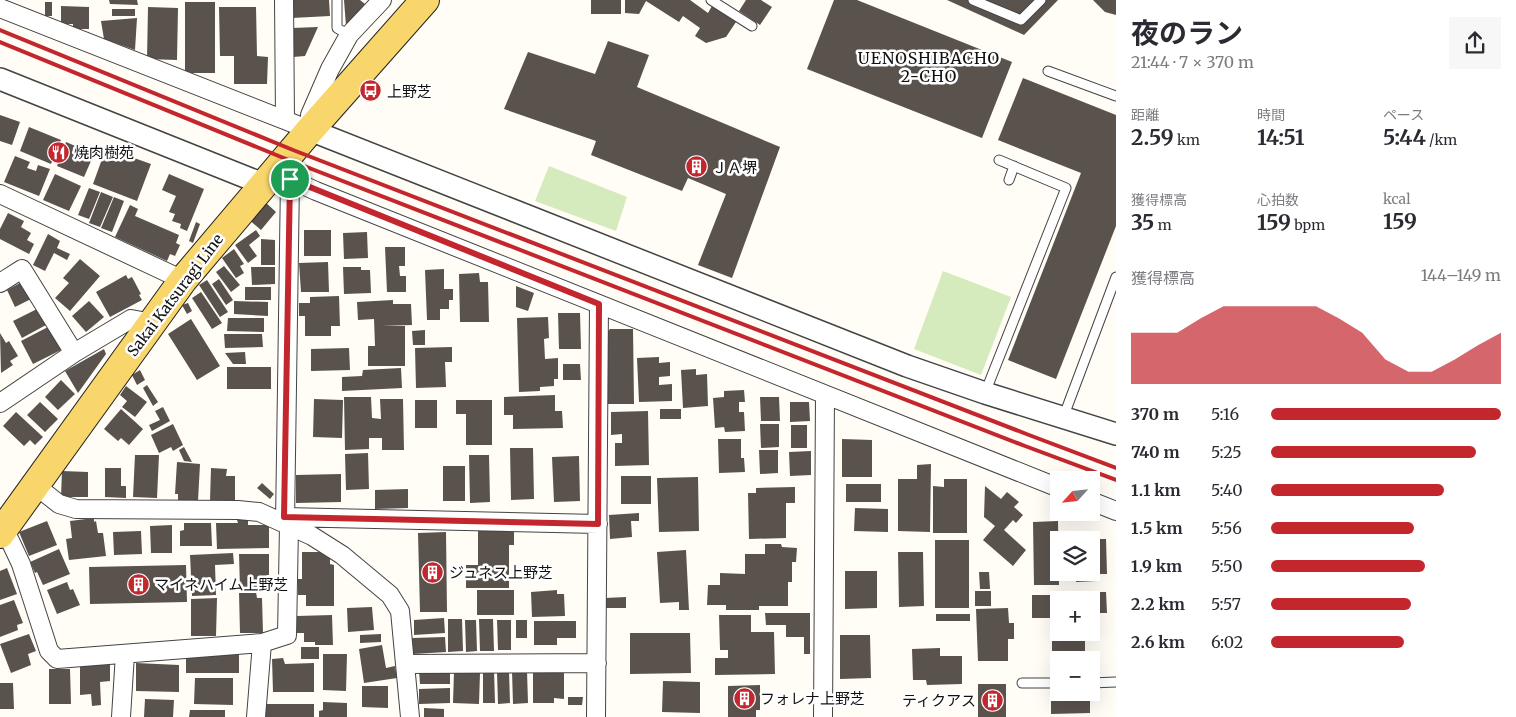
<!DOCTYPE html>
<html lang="ja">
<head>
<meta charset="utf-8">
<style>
  body { margin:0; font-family:Merriweather,"Noto Sans JP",serif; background:#f7f7f7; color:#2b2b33; height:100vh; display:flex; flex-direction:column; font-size:19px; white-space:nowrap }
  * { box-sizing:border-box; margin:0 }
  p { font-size:16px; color:#7c7c81 }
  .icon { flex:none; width:28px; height:28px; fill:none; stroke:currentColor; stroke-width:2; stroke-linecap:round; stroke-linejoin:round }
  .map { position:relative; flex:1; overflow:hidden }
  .details { display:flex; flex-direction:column; background:#fff; width:400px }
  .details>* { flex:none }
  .needle { width:32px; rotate:243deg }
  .buttons { position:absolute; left:1050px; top:471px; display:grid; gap:10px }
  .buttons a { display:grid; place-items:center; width:50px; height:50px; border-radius:0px; background:#fff; box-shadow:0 5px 20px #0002; font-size:25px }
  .pin { position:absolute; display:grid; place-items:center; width:42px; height:42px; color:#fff; margin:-21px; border:2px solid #fff; border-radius:50%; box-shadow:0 1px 5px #0007 }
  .round { display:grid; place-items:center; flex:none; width:52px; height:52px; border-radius:0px; background:#f7f7f7 }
  .headline { display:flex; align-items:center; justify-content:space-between; height:85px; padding:0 15px }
  h1 { font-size:28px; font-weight:700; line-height:38px }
  .metrics { display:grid; grid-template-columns:repeat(3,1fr); gap:8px; height:85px; padding:5px 15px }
  .metrics div { display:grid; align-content:center }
  .metrics b { font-size:21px; font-weight:700 }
  .metrics small { font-size:14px; font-weight:400 }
  .metrics p { font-size:14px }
  .chart { height:140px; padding:10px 15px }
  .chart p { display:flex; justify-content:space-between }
  .chart svg { width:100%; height:90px; margin-top:5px; fill:#c4262e; opacity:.7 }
  ul { padding:0 15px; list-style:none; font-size:16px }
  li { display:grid; grid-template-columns:80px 60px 1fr; align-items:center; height:38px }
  li i { height:12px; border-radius:6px; background:#c4262e }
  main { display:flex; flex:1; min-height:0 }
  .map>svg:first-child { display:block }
</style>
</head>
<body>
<main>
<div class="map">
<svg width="1116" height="717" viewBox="0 0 1116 717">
  <rect width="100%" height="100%" fill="#fffdf5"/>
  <path fill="#d5ebbd" d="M549,166L627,197L616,231L535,201Z
    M943,271L1011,297L981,375L914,349Z"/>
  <path fill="#5a524d" d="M109,0H137L138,5L110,4Z
    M291,0H329L330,16L292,18Z
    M344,0H360L365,4L346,26Z
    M591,0H621V14H591Z
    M625,0H690L708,13L712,6L736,22L726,37L706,43L695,36L700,28L683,16L679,22L646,1L639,14L625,13Z
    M746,0H761L772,7L760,25L739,11Z
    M834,0H857L1012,62L982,138L807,69Z
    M947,0H1058L1024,35Z
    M1093,0H1116V15L1105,12Z
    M45,2H52V16H45Z
    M185,2H215V73H185Z
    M61,6L89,7V29H73V24H61Z
    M148,7L178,8L177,60L147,59Z
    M219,7H256L257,56L268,57L267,84H234V56H220Z
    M112,9H135V16H112Z
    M137,18L135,50L104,39L101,21Z
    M318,27L305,56L293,57L292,28Z
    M608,41L649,55L637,87L780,147L732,278L698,265L726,194L688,178L682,191L591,155L596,141L504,109L528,52L595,74Z
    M1023,78L1116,115V226L1056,379L1008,360L1081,173L998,140Z
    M0,115L20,122L12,145L0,141Z
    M29,127L61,140L51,164L20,151Z
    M66,142L94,154L84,177L57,166Z
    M106,148L151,164L137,201L93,184Z
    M15,156L30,162L27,168L36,171L38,165L50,169L39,196L4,182Z
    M55,174L81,186L69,211L43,200Z
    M169,174L204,189L187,231L180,228L181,224L172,221L175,214L169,212L176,196L162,190Z
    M89,188L100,192L89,219L78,215Z
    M101,192L113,197L100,227L89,223Z
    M114,197L124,201L112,232L101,228Z
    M264,201L276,212L261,230L248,219Z
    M130,205L138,209L135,216L179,235L176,243L180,245L175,256L170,254L167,261L115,237Z
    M8,213L24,221L21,227L31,233L27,240L34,244L29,254L0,239V229Z
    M196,222L200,224L193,243L189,241Z
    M256,230L260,236L249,245L257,256L248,263L235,245Z
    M304,230H331V256H304Z
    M367,232L368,258L344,259L343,233Z
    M48,234L60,241L57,248L70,254L67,260L54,253L45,271L33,265Z
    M261,239L275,240V265H261Z
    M385,247H405V266H399L400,276H406V292H387Z
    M234,249L244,264L240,266L244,273L236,278L222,258Z
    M80,259L100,276L70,311L55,298L69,283L63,278Z
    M328,262L329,292H301L299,263Z
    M224,266L240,285L231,292L216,272Z
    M251,267H275V284L252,285Z
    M343,267H361V270H370L371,293L344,294Z
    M444,269V289H453V300H449V309H440V320H427L425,270Z
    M479,273L480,282H488L489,322H460L459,274Z
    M126,275L128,279L132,277L141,294L139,295L142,300L110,317L96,292Z
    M219,279L233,300L226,305L212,284Z
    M207,280L228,312L220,317L199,285Z
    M22,282L31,299L15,307L7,290Z
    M516,286L534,293L528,311L516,307Z
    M245,287H271V300H245Z
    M201,292L222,323L212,329L192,298Z
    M339,296L340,326H331V336H305V316H299V303H310V297Z
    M393,300V304H411L412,325L382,326H405V366H368V346H375L374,319L358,320L357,302Z
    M89,301L104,317L86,332L72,316Z
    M234,301L268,302V316L234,314Z
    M188,303L192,311L187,314L182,305Z
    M37,309L46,325L22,338L13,321Z
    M558,313H580L581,349H559Z
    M548,317L549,338L544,339L545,359L558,358V379H554V386L540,387V391L519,392L517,318Z
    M228,318H264V332L227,331Z
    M191,319L220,366L197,380L168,334Z
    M48,327L61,350L33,364L21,341Z
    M610,329H633L634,404H605L604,336Z
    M425,330V345H413L412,331Z
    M0,333L6,343L9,341L18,356L10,361L13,365L1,373Z
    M224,334H262L263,347L225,348Z
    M452,347V362H445L446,387L416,388L415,348Z
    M349,348L350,370L311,371V349Z
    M104,349L106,354L78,393L65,371Z
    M245,352L246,364H233L225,353Z
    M659,357V363L670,362V376L659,377V385L672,384V401L639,402L637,358Z
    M563,364H580L581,380H563Z
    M227,367H271V389H227Z
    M401,368L402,388L342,391V377L362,376L363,370Z
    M696,369V375L707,374L708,406L683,408L681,370Z
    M140,370L145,380L137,385L132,375Z
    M61,380L75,394L58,410L45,397Z
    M147,385L158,402L153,406L143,388Z
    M126,386L147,402L135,417L122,407L127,401L120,395Z
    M744,390L745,402H739V412H744L745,431L725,432L724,427L715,428L713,398L724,397V391Z
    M555,395V411H562L563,428L513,429V415H504V397Z
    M344,397H371L372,418L381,419L380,399H403L404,450H382V438H369V449L345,450Z
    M760,397H779L780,421H761Z
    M314,399L343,400L342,438L313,437Z
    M415,400H437V428H415Z
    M456,400H492V445H466V414H456Z
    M40,402L58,419L45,432L27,415Z
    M790,402H809L810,421L790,422Z
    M163,407L170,421L152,431L149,425L160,420L155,411Z
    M121,409L143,429L129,445L121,438L118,441L104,429Z
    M660,409H681V419H660Z
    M648,411L649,465L615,466V443H622V434L611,435V412Z
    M16,412L43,437L35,445L30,440L24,446L3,426Z
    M173,424L183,445L173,451L171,447L159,453L151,435Z
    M760,424H779V447L761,448Z
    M791,425H807V448H791Z
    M718,439H741V458H744L745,472L719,473Z
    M842,439L872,440V477H842Z
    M184,447L192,462L184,461L179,450Z
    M510,448H533L534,499L511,500Z
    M759,450H778V473L760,474Z
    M811,451V475L790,476L789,452Z
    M368,453L369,489L346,490L345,454Z
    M135,455H159L157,498L133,497Z
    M469,455H489L490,502L470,503Z
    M579,456L580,501L554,502L552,457Z
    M177,462L200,464L198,501L178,500V494H175Z
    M931,464L930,532L898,531V479H917V465Z
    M443,466H465V501H443Z
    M105,468H121V486H126V498L105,497Z
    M211,468L227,469L226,476H235V501H210Z
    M62,471L88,472V497H61Z
    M341,474V502L296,503V475Z
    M621,476H651V504H621Z
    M698,477L699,531L659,532L657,478Z
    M944,479H967V533H933V486L944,487Z
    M262,483L274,494L270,499L257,488Z
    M846,484H881V502H846Z
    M985,486L1001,499L1007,492L1019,502L1014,507L1023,515L1016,523L1013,520L1004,530L1026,550L1013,566L983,540L995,526L984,517Z
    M795,487V503H786V538L749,539L748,493H756V488Z
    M408,489V508L375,509V490Z
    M855,508L888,509V532L854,531Z
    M639,513V521H631L632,537L610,539L609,515Z
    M94,518V522L96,521L98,533H103L106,556L69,560L66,539L72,538L70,521Z
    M237,520H248V525H269V548L217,549L216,523H238Z
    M47,521L57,545L29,556L19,532Z
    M1058,521L1059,585H1034L1033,522Z
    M184,523H211L212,546H180V531L184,530Z
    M172,525V553H151L150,526Z
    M141,531L142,554L114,555L113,532Z
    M478,531H514V545H509V588H466V565H478Z
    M446,532L447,612H420L418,533Z
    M1093,533L1094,539H1106L1107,574H1097V581L1076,582V572H1091V540H1075L1074,534Z
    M935,540H969V608H935Z
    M765,544H781L782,547L797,548L796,562H792V582H788V606H759V610H726V605H707L708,585H720V573L745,574V554H765Z
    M59,549L70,574L43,585L37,572L35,573L30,562Z
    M686,550L689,610H679V602L660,603L657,552Z
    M302,552H330V564L334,565V606H306V595H298V579H302Z
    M898,552H923L924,606L899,607Z
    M233,553L234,564L215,565L216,595L192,596L190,555Z
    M239,554H269V575H267V588H240Z
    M186,565L187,602L90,604L89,567Z
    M7,568L17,594L0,600V571Z
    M845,571H877V608L845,609Z
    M979,572H989L990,589H980Z
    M67,582L70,590L73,589L80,605L57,614L47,590Z
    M477,590H514V615H477Z
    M557,590V594H564L565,616L532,617L531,592Z
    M975,591H991V606H975Z
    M256,592L257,598H262L263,633H240L239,593Z
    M1095,592H1106L1107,613H1096Z
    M1032,595H1056V618H1032Z
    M1063,596H1090V600H1063Z
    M626,597V608H605V598Z
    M217,598L216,636H191V599Z
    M14,600L23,623L17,625L18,630L0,637V605Z
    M372,607L374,630L348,632L347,608Z
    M1008,608L1009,623H1014V639H1008V661H978L976,609Z
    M765,613H810V654H804V637H786V625H766Z
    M936,614H970V621H936Z
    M332,615L333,645H315V642H304V633H297V616Z
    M719,615H751V632H774L775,674L715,675V658H728V650H720Z
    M444,618L445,633L414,635V620Z
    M448,619H462L463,651L448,652Z
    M479,619H493L494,651H480Z
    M465,620H476L477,651L466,652Z
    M497,620H511V650H498Z
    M516,620H527V638H516Z
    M534,621H576V638H557V645H534Z
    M1052,625H1059V632H1085V660L1052,659Z
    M630,633H690L691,673L630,674Z
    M29,634L36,651L28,654L31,665L11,673L0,644Z
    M381,634V642L360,643V635Z
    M840,635H870L871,678L840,679Z
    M445,637L446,652L413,654L412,638Z
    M382,645L386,668L395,666L397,678L364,683L359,649Z
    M301,647H319V659H301Z
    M940,648V656H962V684L927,685L926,680H913L912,649Z
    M239,654V673H186V655Z
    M323,654H347L346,691L323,690Z
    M283,658L285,664L314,663V692H273L272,659Z
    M110,663V681L100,682L101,705L92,706L91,694L80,695V664Z
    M136,663L179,665V692L136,691Z
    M49,669H70L71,704H49Z
    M419,670L450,671V684H420Z
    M494,670L495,703H483V671Z
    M509,671L510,703L498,704L497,672Z
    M512,671H527L528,703L513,704Z
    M454,672L480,673L479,704L453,703Z
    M533,672L564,673V699L554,698V703H533Z
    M195,678H233V705L194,704Z
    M663,681L700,682V713L662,712Z
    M0,683H13L14,709H0Z
    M978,684H1006V717H978Z
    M760,685V710H756V717H728V686Z
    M362,686H388V708L362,707Z
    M450,688V703L419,704V689Z
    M1051,693H1090V713L1051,714Z
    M568,697H583L582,705H568Z
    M145,699L174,700L173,717H144Z
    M323,702L347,703V717H319V711L323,710Z
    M265,704H314V717H265Z
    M424,708L444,709V717H424Z
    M190,710H225V717H189Z"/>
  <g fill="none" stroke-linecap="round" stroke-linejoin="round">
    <defs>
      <path id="service" d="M337,0V28L349,35
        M711,0L752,26
        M973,0L1021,20L1041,0
        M1048,71L1116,96
        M1009,180L1014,166
        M985,393L1066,188L999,160
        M1063,418L1116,277
        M1022,683H1059
        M1091,683L1116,682"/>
      <path id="minor" d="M284,0L285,120
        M0,8L310,130V115L330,69L349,35L382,0
        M274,172L316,191L1059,488
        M0,194L183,280
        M0,283L22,269L74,353
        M0,403L74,353L131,319L153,323
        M35,485L59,504L76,509L238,510L259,512L312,536L342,555L390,595L400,611L410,717
        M1091,501L1116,511
        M284,517L598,524
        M285,524L290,179
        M4,528L21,564L49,651L57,659L262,643
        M405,664L597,663
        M121,717L125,654
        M256,717L262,643L287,635L289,526
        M596,717L599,304
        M823,717L825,395"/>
      <path id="tertiary" d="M0,79L263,184
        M310,130L907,366L985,393L1116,434"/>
      <path id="primary" d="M0,534L183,280L310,130L425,0"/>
    </defs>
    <use href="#service" stroke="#444" stroke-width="11"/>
    <use href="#minor" stroke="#444" stroke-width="20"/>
    <use href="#tertiary" stroke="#444" stroke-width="24"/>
    <use href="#primary" stroke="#222" stroke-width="30"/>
    <use href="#service" stroke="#fff" stroke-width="9"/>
    <use href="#minor" stroke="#fff" stroke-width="18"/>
    <use href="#tertiary" stroke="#fff" stroke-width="21"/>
    <use href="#primary" stroke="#f9d66b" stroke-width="28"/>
    <path stroke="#c4262e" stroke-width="4" d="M0,30L293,150L1029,435L1116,468
      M0,42L286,159L1025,446L1116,480"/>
  </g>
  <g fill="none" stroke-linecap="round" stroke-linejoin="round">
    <defs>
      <path id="route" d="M290,179L599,304L598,524L284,517Z"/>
    </defs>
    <use href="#route" stroke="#fff" stroke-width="10"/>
    <use href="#route" stroke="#c4262e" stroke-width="6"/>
  </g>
  <defs>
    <symbol id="bus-disc" viewBox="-11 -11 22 22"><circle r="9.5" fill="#c4262e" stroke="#fff"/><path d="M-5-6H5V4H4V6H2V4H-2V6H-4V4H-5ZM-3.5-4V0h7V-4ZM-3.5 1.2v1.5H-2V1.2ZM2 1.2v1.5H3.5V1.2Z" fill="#fff"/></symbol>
    <symbol id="restaurant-disc" viewBox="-11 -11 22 22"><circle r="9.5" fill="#c4262e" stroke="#fff"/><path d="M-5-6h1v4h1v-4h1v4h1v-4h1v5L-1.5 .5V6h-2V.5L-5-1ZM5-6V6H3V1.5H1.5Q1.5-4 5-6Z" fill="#fff"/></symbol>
    <symbol id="building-disc" viewBox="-11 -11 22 22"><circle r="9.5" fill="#c4262e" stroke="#fff"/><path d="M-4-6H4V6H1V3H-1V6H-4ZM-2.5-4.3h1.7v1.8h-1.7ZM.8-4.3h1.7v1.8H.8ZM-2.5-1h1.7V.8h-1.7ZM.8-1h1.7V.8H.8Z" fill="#fff"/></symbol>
  </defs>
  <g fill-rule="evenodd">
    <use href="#bus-disc" x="358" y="78" width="25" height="25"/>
    <use href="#restaurant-disc" x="46" y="140" width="25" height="25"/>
    <use href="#building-disc" x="684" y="154" width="25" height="25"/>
    <use href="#building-disc" x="420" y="560" width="25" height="25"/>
    <use href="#building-disc" x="126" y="572" width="25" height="25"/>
    <use href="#building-disc" x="732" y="686" width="25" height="25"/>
    <use href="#building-disc" x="980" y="688" width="25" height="25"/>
  </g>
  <g text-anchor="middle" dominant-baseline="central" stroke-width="5" stroke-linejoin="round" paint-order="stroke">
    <g font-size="15" fill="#111" stroke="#fff" text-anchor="start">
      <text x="387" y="91">上野芝</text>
      <text x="74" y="152">焼肉樹苑</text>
      <text x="712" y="167">ＪＡ堺</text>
      <text x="449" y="572">ジュネス上野芝</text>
      <text x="154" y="584">マイネハイム上野芝</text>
      <text x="760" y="698">フォレナ上野芝</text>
      <text x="976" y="700" text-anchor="end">ティクアス</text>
    </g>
    <g font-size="15" fill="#111" stroke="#fff">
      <text transform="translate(175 295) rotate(-53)">Sakai Katsuragi Line</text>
    </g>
    <g font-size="16" letter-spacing="1" fill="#111" stroke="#fff">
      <text x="929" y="58">UENOSHIBACHO<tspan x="929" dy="18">2-CHO</tspan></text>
    </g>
  </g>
</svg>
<div class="buttons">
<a><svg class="needle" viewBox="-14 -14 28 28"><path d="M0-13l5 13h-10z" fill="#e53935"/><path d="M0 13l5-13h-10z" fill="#7c7c81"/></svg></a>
<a><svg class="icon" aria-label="layers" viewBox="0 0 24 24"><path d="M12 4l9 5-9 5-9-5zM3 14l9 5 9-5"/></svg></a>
<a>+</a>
<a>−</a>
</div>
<div class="pin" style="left:290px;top:179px;background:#1e9e55"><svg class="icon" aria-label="arrive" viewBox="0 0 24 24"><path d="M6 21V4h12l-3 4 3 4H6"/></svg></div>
</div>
<section class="details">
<div class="headline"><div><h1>夜のラン</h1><p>21:44 · 7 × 370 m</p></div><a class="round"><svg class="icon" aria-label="share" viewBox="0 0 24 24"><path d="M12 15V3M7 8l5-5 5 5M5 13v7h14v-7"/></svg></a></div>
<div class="metrics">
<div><p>距離</p><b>2.59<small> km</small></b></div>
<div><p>時間</p><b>14:51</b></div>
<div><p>ペース</p><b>5:44<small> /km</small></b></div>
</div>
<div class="metrics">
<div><p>獲得標高</p><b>35<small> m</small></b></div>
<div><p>心拍数</p><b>159<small> bpm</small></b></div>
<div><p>kcal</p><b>159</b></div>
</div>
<div class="chart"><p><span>獲得標高</span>144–149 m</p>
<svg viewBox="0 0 160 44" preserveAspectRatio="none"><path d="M0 44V19L10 19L20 19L30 12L40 6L50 6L60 6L70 6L80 6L90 12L100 19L110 32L120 38L130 38L140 32L150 25L160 19V44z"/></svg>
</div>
<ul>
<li><b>370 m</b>5:16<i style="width:100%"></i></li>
<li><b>740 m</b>5:25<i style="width:89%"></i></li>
<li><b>1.1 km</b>5:40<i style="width:75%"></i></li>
<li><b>1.5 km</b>5:56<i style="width:62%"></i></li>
<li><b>1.9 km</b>5:50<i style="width:67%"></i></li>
<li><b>2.2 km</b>5:57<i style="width:61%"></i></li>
<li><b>2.6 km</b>6:02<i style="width:58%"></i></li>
</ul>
</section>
</main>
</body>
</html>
